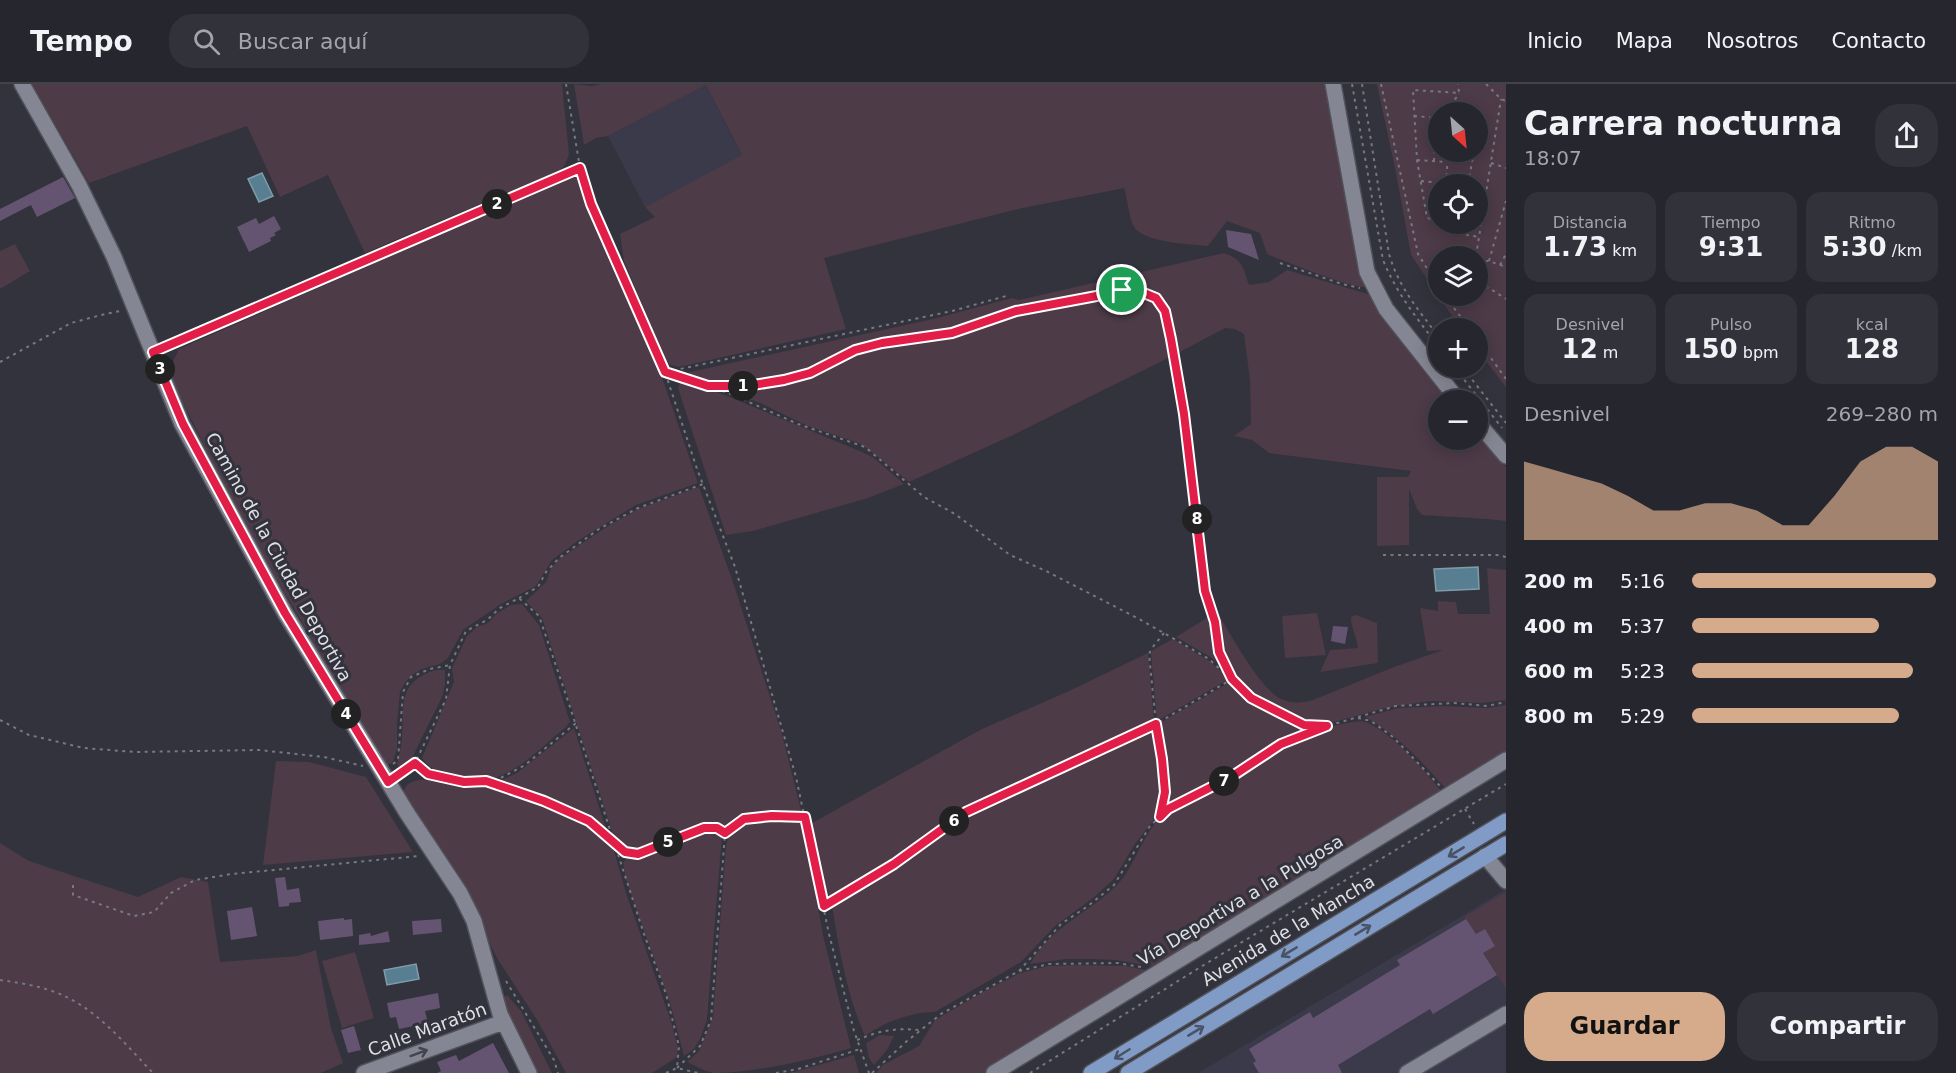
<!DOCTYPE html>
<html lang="es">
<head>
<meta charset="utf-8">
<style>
  body { margin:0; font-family:"DejaVu Sans",sans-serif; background:#32323a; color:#f1f3f6; height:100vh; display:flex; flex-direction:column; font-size:22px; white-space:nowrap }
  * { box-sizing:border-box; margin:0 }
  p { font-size:20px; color:#a4a5aa }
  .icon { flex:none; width:33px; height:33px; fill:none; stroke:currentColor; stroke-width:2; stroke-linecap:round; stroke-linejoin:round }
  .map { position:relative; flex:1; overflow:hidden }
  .drawer { display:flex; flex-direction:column; background:#26262e; width:450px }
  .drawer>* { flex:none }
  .needle { width:39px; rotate:153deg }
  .buttons { position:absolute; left:1428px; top:18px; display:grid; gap:12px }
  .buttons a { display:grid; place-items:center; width:60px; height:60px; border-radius:50%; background:#26262e; box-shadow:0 3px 15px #0003,0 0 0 2px #42434a; font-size:30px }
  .pin { position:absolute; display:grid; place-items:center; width:51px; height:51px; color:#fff; margin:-26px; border:3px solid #fff; border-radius:50%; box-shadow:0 2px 6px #0007 }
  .km { position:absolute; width:30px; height:30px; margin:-15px; border-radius:50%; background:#222; color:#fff; font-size:16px; line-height:30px; text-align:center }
  .round { display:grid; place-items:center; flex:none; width:63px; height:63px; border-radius:24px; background:#32323a }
  .summary { display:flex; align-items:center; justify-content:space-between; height:102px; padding:0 18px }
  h1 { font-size:33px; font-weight:600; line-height:45px }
  .metrics { display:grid; grid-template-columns:repeat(3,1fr); gap:9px; height:102px; padding:6px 18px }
  .metrics div { display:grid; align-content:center; border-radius:15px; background:#32323a; text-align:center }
  .metrics b { font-size:26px; font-weight:600 }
  .metrics small { font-size:16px; font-weight:400 }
  .metrics p { font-size:16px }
  .chart { height:168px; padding:12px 18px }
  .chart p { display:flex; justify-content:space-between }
  .chart svg { width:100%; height:108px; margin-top:6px; fill:#d6ab8b; opacity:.7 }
  .button { display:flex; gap:12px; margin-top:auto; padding:12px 18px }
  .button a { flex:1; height:69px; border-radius:24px; background:#d6ab8b; color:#111; font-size:24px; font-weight:600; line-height:69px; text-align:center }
  .button a+a { background:#32323a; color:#f1f3f6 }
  ul { padding:0 18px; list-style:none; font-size:20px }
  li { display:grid; grid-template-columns:96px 72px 1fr; align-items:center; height:45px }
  li i { height:15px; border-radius:8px; background:#d6ab8b }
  header { display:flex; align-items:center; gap:36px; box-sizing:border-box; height:84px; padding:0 30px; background:#26262e; border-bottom:2px solid #42434a }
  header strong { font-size:28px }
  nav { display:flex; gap:33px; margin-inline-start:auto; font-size:21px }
  .search { width:420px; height:54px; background:#32323a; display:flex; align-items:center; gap:15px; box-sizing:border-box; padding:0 21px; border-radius:24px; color:#a4a5aa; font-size:22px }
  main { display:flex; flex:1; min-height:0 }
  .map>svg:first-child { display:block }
</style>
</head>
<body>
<header>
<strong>Tempo</strong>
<div class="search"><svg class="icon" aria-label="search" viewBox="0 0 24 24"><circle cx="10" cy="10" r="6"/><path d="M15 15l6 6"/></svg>Buscar aquí</div>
<nav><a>Inicio</a><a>Mapa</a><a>Nosotros</a><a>Contacto</a></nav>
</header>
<main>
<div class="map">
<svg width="1506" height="989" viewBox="0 0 1506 989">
  <rect width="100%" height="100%" fill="#32333d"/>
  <path fill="#3a3a4b" d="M706,1L742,72L645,123L608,52Z
    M1506,805V989H1198L1467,829Z"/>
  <path fill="#4d3b47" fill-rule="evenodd" d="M32,0H562L569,70L565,81L560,86L365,169L328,91L280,113L247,42L89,99Z
    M574,0L591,2L601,0H1328L1369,203C1355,206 1284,177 1267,170L1260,149L1227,137L1208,162C1190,160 1141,159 1133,141C1128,129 1128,116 1124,104L1018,125L824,174L846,245L679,283L670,281L664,273L624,177L620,150L655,133L645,123L742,71L706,1L608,52L596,54L584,61Z
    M1377,0H1506V303L1478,267V244H1460L1411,171L1396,89ZM1478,28V68H1438V28ZM1438,100H1478V140H1438ZM1438,172H1478V212H1438Z
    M577,90L600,151L664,299L698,399L636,421L579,456L552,476L536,502L501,520L463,546L448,574L440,580L422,585L412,591L405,599L400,608L397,640V665L393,678L386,682L233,420L168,288L179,265Z
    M15,160L30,187L0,205V167Z
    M1224,169C1243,176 1243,183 1249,201L1269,198L1287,186L1371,211L1449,316H1438V356H1478V351L1506,383V437L1487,435L1422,431L1417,425L1409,405V461L1377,462V393H1408L1411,387L1269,369L1252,356L1234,352L1251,340L1250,296L1244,250L1235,245L1225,244L1176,270C1168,234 1171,208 1128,204L1022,223L946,248L866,261L796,290L757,299L723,300L683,292L690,288L933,235L1012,214L1019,216Z
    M1125,208C1165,208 1168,240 1172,272L1013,351L909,398L873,369L859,359L808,342L760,319L732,309L733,306L768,302L796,295L823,286L859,268L877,262L948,253L1011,230Z
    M680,299H692L720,309L862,368L874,374L904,400L868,414L753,447L726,451L678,304Z
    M699,403L733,498L782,650L802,730H763L743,734L725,747L718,742H705L638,766C626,767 621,764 614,753L542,534L526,517L546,498L551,484L559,475L608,442L638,425Z
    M1487,484L1506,486V616L1482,619L1430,617L1385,624L1327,640H1304L1283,631L1252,613L1234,594L1219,563L1214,531H1219C1230,550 1262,607 1281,615C1292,620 1302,619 1313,616L1394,583L1443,566L1427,567L1420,524L1438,527V517L1456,518L1458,530H1490Z
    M522,520L539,541L570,638L566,643C545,660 524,683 498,693C487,697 473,694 461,694C445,693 432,688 422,674L454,598L452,584L467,552L477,543L488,539L496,530L511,521Z
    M1317,529L1326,571L1285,574L1282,532Z
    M1356,531L1377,539L1378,579L1320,588L1330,566L1358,564C1357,553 1351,544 1351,533Z
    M1210,532H1212L1219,570L1228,588L1212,574L1176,553Z
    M1173,555L1211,578L1229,595L1157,637L1151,570L1153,566Z
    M1148,569L1154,637L1151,639L1067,680L972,722L896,776L829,816L812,739L982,645L1069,607Z
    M436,586H445V601L442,613L412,674L402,685L397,681C398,675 400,668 401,662C407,628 392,599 436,586Z
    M1232,597C1255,619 1282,639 1315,644L1281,658L1228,692L1208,703L1173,718L1163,728C1168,699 1163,670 1158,640Z
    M1506,621V671L1447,706C1422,678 1398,651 1365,633L1398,624L1444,622L1488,624Z
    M1362,637C1388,643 1425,687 1442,708L1233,836L1151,882L1116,876L1088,875H1066L1030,880C1050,843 1089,829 1117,801C1135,782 1141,754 1159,735C1174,719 1195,715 1214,705C1237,693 1257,675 1280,663C1304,651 1335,639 1362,637Z
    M1154,643L1162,690L1159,729L1135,760L1114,795L1093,814L1055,842L1021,878L935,928C912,928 884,938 865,952C847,912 839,865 832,822L966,732Z
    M574,644L606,745C571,725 533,713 495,699L517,689Z
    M276,677L309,678L366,693L413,768L263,781Z
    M419,696H438L456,702H485L501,707L574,733L593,744L612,760L627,812L672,940L678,965L677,973L652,989H566L537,936L497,874L482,844L403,710C405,700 409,698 419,696Z
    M773,734H802L823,851L851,964C811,976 754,989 713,989C704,987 696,982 687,978L699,967L713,933L726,761C733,736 750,736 773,734Z
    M704,746L717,747L722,752L707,935L701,953L694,965L684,972L670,919L626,796L623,778L630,772Z
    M0,759L29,777L138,813L181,793L208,798L220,878L298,872L316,866L331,944L343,979L321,989H0Z
    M1506,808V903H1505L1483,869L1485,845L1476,850L1464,833Z
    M355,868L374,934L342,944L322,877Z
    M1078,881L1126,882L1146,886L985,989H876L883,981L919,962L935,936L983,908L1020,889L1048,882Z
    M507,911L521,927L552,989H535L507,936L503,915Z
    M880,951L894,952L887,966L874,981L869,974L866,959Z
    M854,971L859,989H790Z"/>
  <path fill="#587f91" stroke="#809caa" stroke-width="1.5" d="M262,89L273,112L259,118L248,95Z
    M1478,483L1479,505L1436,507L1434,485Z
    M416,880L419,895L387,901L384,886Z"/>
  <path fill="#655471" d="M63,93L75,114L37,133L31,121L0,137V125Z
    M274,132L281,145L274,149L276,151L270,154L271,157L249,168L237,143L256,134L259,140Z
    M1226,146L1251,150L1259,176L1228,163Z
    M1333,542L1348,543L1345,560L1331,557Z
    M285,793L287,806L299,804L301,818L289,819V822L279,823L275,794Z
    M252,823L257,852L231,856L227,827Z
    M344,834V836L352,835L353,852L320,856L318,837Z
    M441,835L442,848L413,851L412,837Z
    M1466,835L1476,850L1485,845L1495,862L1483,869L1497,891L1433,930L1430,925L1338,981L1342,989H1259L1253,979L1256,977L1249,965L1310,928L1313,934L1400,881L1397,876Z
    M388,847L390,858L359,861V851L370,849L371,852Z
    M438,909L440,924L425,927L428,939L399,945L396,933L390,934L387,919Z
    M354,942L361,966L348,969L341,946Z
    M493,959L509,989H437L441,987L437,978L456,971L459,977Z"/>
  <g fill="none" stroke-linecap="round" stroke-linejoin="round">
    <defs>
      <path id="minor" d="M22,0L79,101L114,173L182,340L285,529L407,729L460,809L474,837L500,930L529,989
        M1333,0L1367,188L1386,225L1458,316
        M1478,339L1506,372
        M1485,772L1506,797
        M364,989L503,938
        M994,989L1506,676
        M1407,989L1506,930"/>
      <path id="major" d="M1091,989L1506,737
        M1128,989L1506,760"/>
    </defs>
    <use href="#minor" stroke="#51515a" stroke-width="18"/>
    <use href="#major" stroke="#51515a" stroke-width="18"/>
    <path stroke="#777880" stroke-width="2" stroke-dasharray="3 4.5" stroke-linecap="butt" d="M566,0L580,84L591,120L665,288L697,385L735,483L796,693L829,850L854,947L869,989
      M1352,0L1383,176C1397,210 1416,233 1438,262
      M1362,0L1389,170C1399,204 1418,225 1438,252
      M1381,0L1418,170L1438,202
      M1486,0L1501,15L1506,17
      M1451,22L1459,9
      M1451,28V22L1481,26L1478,47
      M1414,32L1438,34
      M1417,76L1447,78
      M1434,77L1436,34
      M1491,79L1506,84
      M1421,97L1454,100
      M1446,100L1448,68
      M1468,100L1474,68
      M1438,136L1427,134L1417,76L1413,6L1459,9L1458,0
      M1462,140L1461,150L1479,153
      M1476,172L1501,15
      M1478,177H1489L1506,183
      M1489,177L1506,117
      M1280,179L1342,200L1360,204
      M1500,181L1506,170
      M1428,187L1438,181
      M1478,202L1489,204L1506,215
      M1445,212L1469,244
      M1478,256L1506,295
      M164,263L580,84
      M0,278L71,239L105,230L120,227
      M1455,284L1502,344
      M1463,284L1506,339
      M665,288L731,310L798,340L865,363L924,413L955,430L1010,471L1046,487L1141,536L1209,575L1251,614L1280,630L1303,641L1327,642
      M666,288L952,227L1006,212
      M708,302H747L784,296L810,289L855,266L882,259L952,249L1016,227L1074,217L1121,206L1134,205L1142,207L1156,214L1165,227L1184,330L1205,507L1215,538L1219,568L1232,595L1156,640L966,728L894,780L823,822
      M1383,471H1497L1506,473
      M519,514L538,503L546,488L559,474L599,445L638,424L703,400
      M1358,634L1371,637L1393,653L1440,702
      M0,636L29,651L84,664L135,668L259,666L324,673L363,682
      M393,680L398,676L403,608L411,593L430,585L450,581
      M416,680L428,690L464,698L497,696L525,681L576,639
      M400,690L415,679L446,615L450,581L466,547L487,536L500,524L519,514L539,532L569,620L644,850L666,910L679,962L677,984
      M486,697L544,717L589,737L625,768L638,770L704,744H717L724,749
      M1465,725L1474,740
      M1160,733L1165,708L1162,675L1156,640L1149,570L1152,564L1164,549
      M73,801V811L134,832L154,828L171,809L195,796L232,790L419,772
      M1019,887L1061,840L1088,822L1114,801L1150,742L1168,725L1231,693L1281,660L1327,642L1396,622L1454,619L1487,622L1506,618
      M0,896C20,899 41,902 60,910C98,926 125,960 153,989
      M506,897L554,976L558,989
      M857,956C881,946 895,944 920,946
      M677,984L700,962L711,936L725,749L744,735L772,732L804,733
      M666,989L677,984L698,989
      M776,989L798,985L860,965
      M872,989L907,957L941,930L1019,887L1049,880L1118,879L1141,883
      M1030,989L1207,879L1506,700"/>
    <use href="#minor" stroke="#858693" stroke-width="15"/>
    <use href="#major" stroke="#809cc6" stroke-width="15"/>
  </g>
  <defs><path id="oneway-shaft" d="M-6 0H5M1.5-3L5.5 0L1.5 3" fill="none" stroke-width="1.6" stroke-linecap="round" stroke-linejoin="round" transform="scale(1.5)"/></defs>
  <g stroke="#495266">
    <use href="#oneway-shaft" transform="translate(1456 768) rotate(149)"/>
    <use href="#oneway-shaft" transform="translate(1363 846) rotate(-31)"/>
    <use href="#oneway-shaft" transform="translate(1289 868) rotate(149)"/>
    <use href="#oneway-shaft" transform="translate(1196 947) rotate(-31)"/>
    <use href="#oneway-shaft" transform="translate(1122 970) rotate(148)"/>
  </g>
  <use stroke="#43444e" href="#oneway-shaft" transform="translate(419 969) rotate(-20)"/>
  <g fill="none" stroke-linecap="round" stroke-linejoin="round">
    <defs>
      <path id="route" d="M580,84L591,120L665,288L708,302H747L784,296L810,289L855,266L882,259L952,249L1016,227L1134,205L1156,214L1165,227L1171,255L1184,330L1205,507L1215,538L1219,568L1232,595L1251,614L1304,641L1327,642L1281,660L1231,693L1168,725L1160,733L1165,708L1162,675L1156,640L966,728L894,780L824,822L805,733L772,732L744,735L725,749L717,744H704L638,770L625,768L589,737L544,717L486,697L464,698L428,690L415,679L388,698L285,529L183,340L153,268Z"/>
    </defs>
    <use href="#route" stroke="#fff" stroke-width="12"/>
    <use href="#route" stroke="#e11d48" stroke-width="8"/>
  </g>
  <g text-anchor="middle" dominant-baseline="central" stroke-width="6" stroke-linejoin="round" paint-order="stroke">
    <g font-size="18" fill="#dfdfe6" stroke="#32333d">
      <text transform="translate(279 473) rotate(61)">Camino de la Ciudad Deportiva</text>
      <text transform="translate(1240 816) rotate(-31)">Vía Deportiva a la Pulgosa</text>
      <text transform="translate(1288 846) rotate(-31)">Avenida de la Mancha</text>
      <text transform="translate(427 945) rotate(-20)">Calle Maratón</text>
    </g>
  </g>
</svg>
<div class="buttons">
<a><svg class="needle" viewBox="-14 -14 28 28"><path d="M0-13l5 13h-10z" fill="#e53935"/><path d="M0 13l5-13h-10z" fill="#a4a5aa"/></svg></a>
<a><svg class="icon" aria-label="locate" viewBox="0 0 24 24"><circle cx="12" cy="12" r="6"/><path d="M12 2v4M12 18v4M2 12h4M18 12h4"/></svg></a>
<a><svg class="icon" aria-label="layers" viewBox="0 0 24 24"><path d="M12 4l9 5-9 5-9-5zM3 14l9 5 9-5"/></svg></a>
<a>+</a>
<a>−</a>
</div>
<div class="pin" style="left:1122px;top:206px;background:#1e9e55"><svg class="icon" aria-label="arrive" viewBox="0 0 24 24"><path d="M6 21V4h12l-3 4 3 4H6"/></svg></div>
<b class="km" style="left:743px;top:302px">1</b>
<b class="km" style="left:497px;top:120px">2</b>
<b class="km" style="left:160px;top:285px">3</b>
<b class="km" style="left:346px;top:630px">4</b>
<b class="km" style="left:668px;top:758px">5</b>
<b class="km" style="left:954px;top:737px">6</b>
<b class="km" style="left:1224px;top:697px">7</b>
<b class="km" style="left:1197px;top:435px">8</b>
</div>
<section class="drawer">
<div class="summary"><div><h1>Carrera nocturna</h1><p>18:07</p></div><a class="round"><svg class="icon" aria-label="share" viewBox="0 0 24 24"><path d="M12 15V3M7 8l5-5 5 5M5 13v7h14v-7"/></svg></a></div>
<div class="metrics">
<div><p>Distancia</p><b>1.73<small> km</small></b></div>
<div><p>Tiempo</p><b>9:31</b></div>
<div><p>Ritmo</p><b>5:30<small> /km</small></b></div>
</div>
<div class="metrics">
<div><p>Desnivel</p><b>12<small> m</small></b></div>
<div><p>Pulso</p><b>150<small> bpm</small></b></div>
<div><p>kcal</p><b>128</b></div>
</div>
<div class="chart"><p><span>Desnivel</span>269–280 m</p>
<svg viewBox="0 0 160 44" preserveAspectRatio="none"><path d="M0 44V12L10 15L20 18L30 21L40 26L50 32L60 32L70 29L80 29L90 32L100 38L110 38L120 26L130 12L140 6L150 6L160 12V44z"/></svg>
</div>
<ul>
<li><b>200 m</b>5:16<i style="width:99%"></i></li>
<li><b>400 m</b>5:37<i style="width:76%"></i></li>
<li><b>600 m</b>5:23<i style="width:90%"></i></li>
<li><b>800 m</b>5:29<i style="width:84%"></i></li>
</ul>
<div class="button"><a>Guardar</a><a>Compartir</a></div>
</section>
</main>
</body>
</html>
